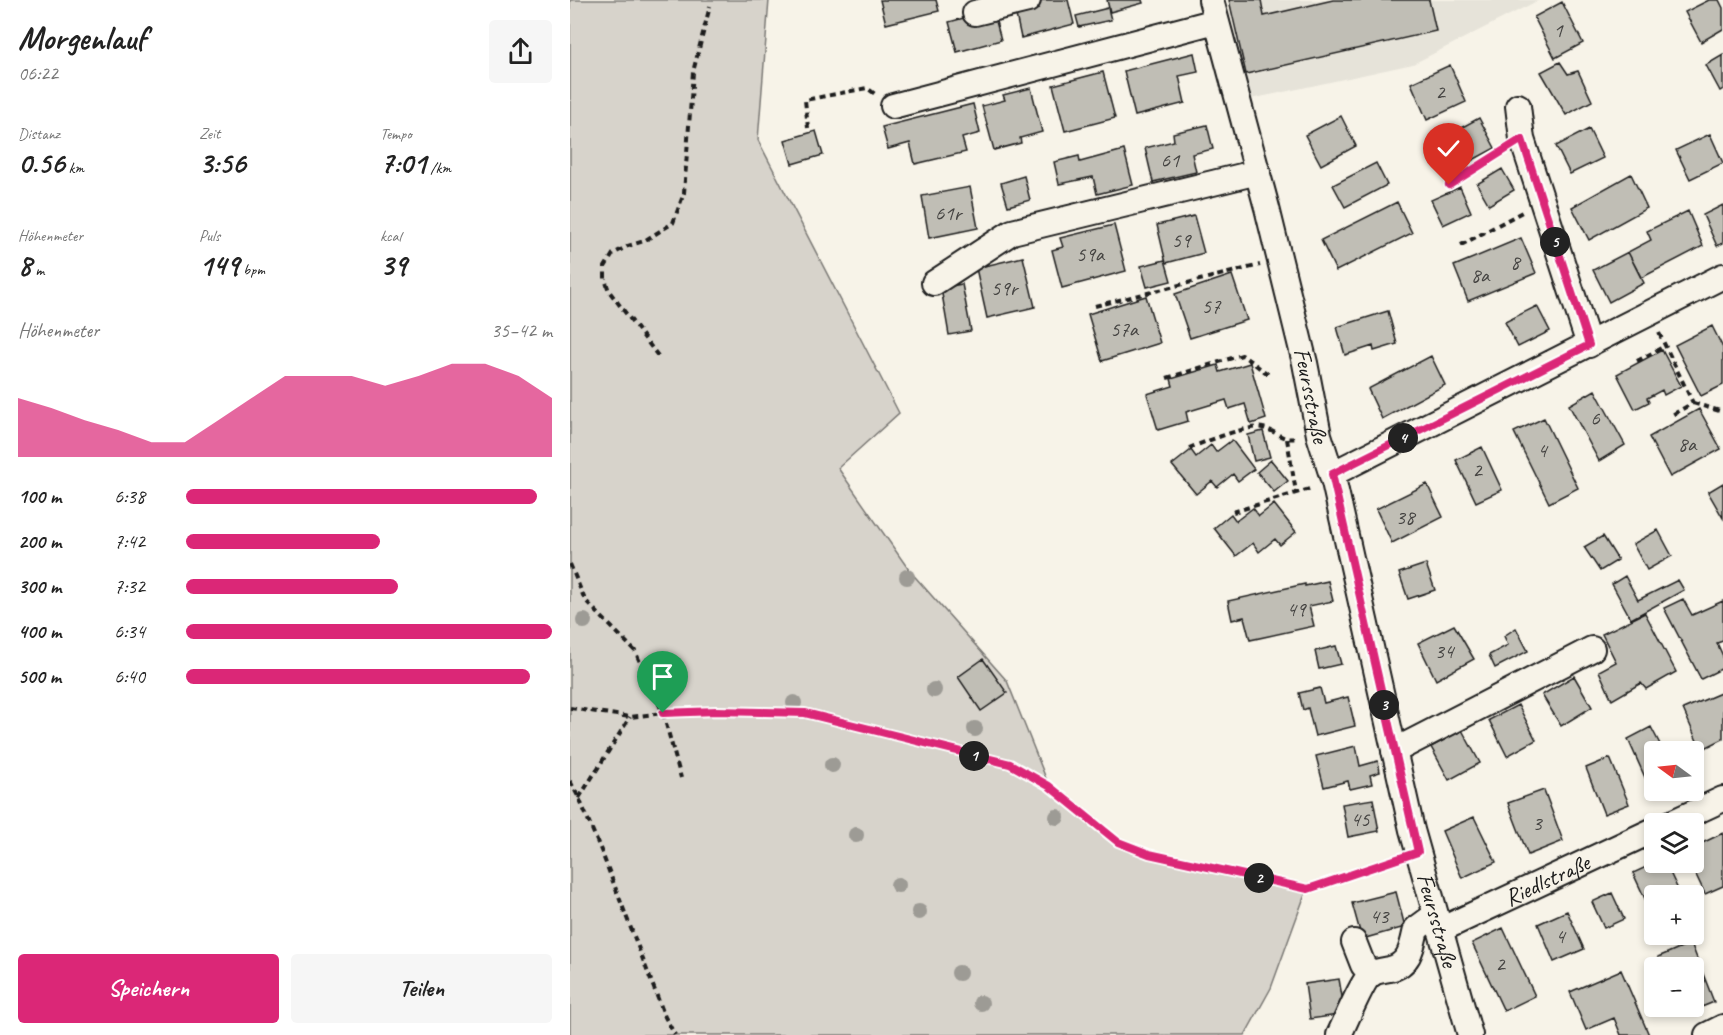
<!DOCTYPE html>
<html lang="de">
<head>
<meta charset="utf-8">
<style>
  body { margin:0; font-family:Caveat,sans-serif; background:#f6f6f6; color:#222; height:100vh; display:flex; flex-direction:column; font-size:22px; white-space:nowrap }
  * { box-sizing:border-box; margin:0 }
  p { font-size:20px; color:#767676 }
  .icon { flex:none; width:33px; height:33px; fill:none; stroke:currentColor; stroke-width:2; stroke-linecap:round; stroke-linejoin:round }
  .map { position:relative; flex:1; overflow:hidden }
  .sheet { display:flex; flex-direction:column; background:#fff; width:570px }
  .sheet>* { flex:none }
  .needle { width:39px; rotate:285deg }
  .fabs { position:absolute; left:1074px; top:741px; display:grid; gap:12px }
  .fabs a { display:grid; place-items:center; width:60px; height:60px; border-radius:6px; background:#fff; box-shadow:0 3px 9px #0003; font-size:30px }
  .pin { position:absolute; display:grid; place-items:center; width:51px; height:51px; color:#fff; margin:-62px -26px; border-radius:50% 50% 50% 0; rotate:-45deg; box-shadow:0 0 6px #0007 }
  .pin .icon { rotate:45deg }
  .km { position:absolute; width:30px; height:30px; margin:-15px; border-radius:50%; background:#222; color:#fff; font-size:16px; line-height:30px; text-align:center }
  .round { display:grid; place-items:center; flex:none; width:63px; height:63px; border-radius:6px; background:#f6f6f6 }
  .head { display:flex; align-items:center; justify-content:space-between; height:102px; padding:0 18px }
  h1 { font-size:33px; font-weight:700; line-height:45px }
  .metrics { display:grid; grid-template-columns:repeat(3,1fr); gap:9px; height:102px; padding:6px 18px }
  .metrics div { display:grid; align-content:center }
  .metrics b { font-size:30px; font-weight:700 }
  .metrics small { font-size:16px; font-weight:400 }
  .metrics p { font-size:16px }
  .chart { height:168px; padding:12px 18px }
  .chart p { display:flex; justify-content:space-between }
  .chart svg { width:100%; height:108px; margin-top:6px; fill:#db2777; opacity:.7 }
  .action { display:flex; gap:12px; margin-top:auto; padding:12px 18px }
  .action a { flex:1; height:69px; border-radius:6px; background:#db2777; color:#fff; font-size:24px; font-weight:700; line-height:69px; text-align:center }
  .action a+a { background:#f6f6f6; color:#222 }
  ul { padding:0 18px; list-style:none; font-size:20px }
  li { display:grid; grid-template-columns:96px 72px 1fr; align-items:center; height:45px }
  li i { height:15px; border-radius:8px; background:#db2777 }
  main { display:flex; flex:1; min-height:0 }
  .map>svg:first-child { display:block }
</style>
</head>
<body>
<main>
<section class="sheet">
<div class="head"><div><h1>Morgenlauf</h1><p>06:22</p></div><a class="round"><svg class="icon" aria-label="share" viewBox="0 0 24 24"><path d="M12 15V3M7 8l5-5 5 5M5 13v7h14v-7"/></svg></a></div>
<div class="metrics">
<div><p>Distanz</p><b>0.56<small> km</small></b></div>
<div><p>Zeit</p><b>3:56</b></div>
<div><p>Tempo</p><b>7:01<small> /km</small></b></div>
</div>
<div class="metrics">
<div><p>Höhenmeter</p><b>8<small> m</small></b></div>
<div><p>Puls</p><b>149<small> bpm</small></b></div>
<div><p>kcal</p><b>39</b></div>
</div>
<div class="chart"><p><span>Höhenmeter</span>35–42 m</p>
<svg viewBox="0 0 160 44" preserveAspectRatio="none"><path d="M0 44V20L10 24L20 29L30 33L40 38L50 38L60 29L70 20L80 11L90 11L100 11L110 15L120 11L130 6L140 6L150 11L160 20V44z"/></svg>
</div>
<ul>
<li><b>100 m</b>6:38<i style="width:96%"></i></li>
<li><b>200 m</b>7:42<i style="width:53%"></i></li>
<li><b>300 m</b>7:32<i style="width:58%"></i></li>
<li><b>400 m</b>6:34<i style="width:100%"></i></li>
<li><b>500 m</b>6:40<i style="width:94%"></i></li>
</ul>
<div class="action"><a>Speichern</a><a>Teilen</a></div>
</section>
<div class="map">
<svg width="1153" height="1035" viewBox="0 0 1153 1035">
  <rect width="100%" height="100%" fill="#f7f3e8"/>
  <filter id="ink" filterUnits="userSpaceOnUse"><feTurbulence type="fractalNoise" baseFrequency=".0167" numOctaves="2"/><feDisplacementMap in="SourceGraphic" scale="12" xChannelSelector="R" yChannelSelector="G"/><feConvolveMatrix kernelMatrix="1 2 1 2 8 2 1 2 1" color-interpolation-filters="sRGB"/></filter>
  <g filter="url(#ink)">
    <path fill="#e6e3d9" d="M659,0H969L843,64L681,99Z"/>
    <path fill="#d7d3cb" stroke="#7a7874" stroke-width="1.5" d="M0,0H199L188,140L329,413L268,468L339,570L437,681L479,786L548,842L579,854L737,889L701,988L675,1035H0Z"/>
    <path fill="#c0beb5" stroke="#1c1c1c" stroke-width="1.5" d="M310,0H366L369,11L316,24Z
      M473,0H498L504,24L451,38L446,15L464,10L462,3Z
      M537,0H572L573,3L540,12Z
      M659,0H691L694,16L763,0H859L866,31L676,74Z
      M1139,0H1149L1153,8V29L1131,42L1115,12Z
      M992,2L1013,43L985,58L964,17Z
      M538,8L541,20L509,27L506,16Z
      M423,10L431,40L387,52L379,22Z
      M624,53L628,72L609,76L615,103L565,116L554,71Z
      M1153,55V89L1150,91L1136,65Z
      M990,62L998,74L1008,71L1022,101L996,115L971,72Z
      M880,65L896,102L857,120L841,83Z
      M533,72L545,118L495,131L483,85Z
      M461,88L472,132L450,138L451,143L424,150L412,106L435,100L433,95Z
      M403,104L410,133L392,138L396,152L345,164L340,143L318,149L312,127Z
      M771,116L786,146L751,165L735,135Z
      M909,118L925,148L890,167L874,137Z
      M637,125L643,149L622,154L626,172L583,182L575,148L604,141L603,133Z
      M1019,129L1033,158L1000,174L986,146Z
      M246,131L253,155L222,164L215,140Z
      M1140,134L1153,163L1120,179L1106,150Z
      M554,150L563,185L527,194L523,177L489,184L484,162L509,156L510,162Z
      M806,163L817,185L775,207L763,185Z
      M932,169L944,190L919,205L907,184Z
      M1061,174L1077,208L1019,240L1002,207Z
      M454,176L460,200L438,206L431,183Z
      M400,187L408,228L359,238L352,196Z
      M890,187L901,212L873,225L861,200Z
      M827,202L842,233L766,271L751,240Z
      M1153,205V243L1147,246L1133,215Z
      M1118,211L1133,246L1071,278L1058,252L1081,240L1077,231Z
      M624,216L634,253L596,263L587,225Z
      M544,225L556,271L492,288L482,250L493,247L490,238Z
      M951,238L966,273L898,301L884,266Z
      M1058,252L1074,283L1039,302L1023,270Z
      M453,257L465,307L417,318L406,268Z
      M595,260L601,281L577,287L571,266Z
      M662,275L677,320L620,338L605,294Z
      M392,284L401,331L379,335L371,288Z
      M576,296L590,343L532,361L518,314Z
      M967,306L980,331L948,347L935,322Z
      M818,311L827,344L804,351L803,346L775,355L767,327Z
      M1142,326L1153,348V385L1131,396L1105,345Z
      M1092,350L1111,386L1094,395L1092,390L1077,398L1079,402L1065,409L1047,374Z
      M861,356L875,385L812,419L798,389Z
      M680,363L696,419L681,424L675,404L659,409L656,400L616,412L618,421L588,430L577,394L603,386L601,379L648,365L650,372Z
      M1025,390L1055,445L1029,461L999,405Z
      M1129,409L1151,449L1100,477L1079,437Z
      M974,418L1008,488L979,503L944,432Z
      M693,431L700,457L684,461L678,435Z
      M662,440L684,469L668,481L663,474L647,487L642,481L626,494L602,465L621,450L626,457L641,445L646,452Z
      M912,447L932,490L906,502L886,460Z
      M701,460L718,481L704,492L687,472Z
      M1153,483V518L1138,492Z
      M857,484L873,517L822,543L806,509Z
      M704,504L726,532L710,545L705,539L689,552L683,543L666,556L644,528L661,514L666,521L683,508L689,516Z
      M1088,530L1102,556L1077,570L1063,544Z
      M1033,536L1048,560L1030,571L1014,547Z
      M856,564L865,590L838,599L829,573Z
      M1055,576L1068,600L1108,580L1114,590L1061,619L1042,584Z
      M758,581L763,601L739,606L744,626L680,640L674,617L662,620L658,601L735,584V586Z
      M1113,599L1122,615L1153,601V641L1147,643L1153,656V668L1131,679L1094,608Z
      M1075,613L1106,672L1076,689L1071,683L1042,700L1029,671L1046,662L1032,634Z
      M884,625L904,659L866,680L848,643Z
      M946,628L958,651L925,668L919,655L938,645L934,636Z
      M766,646L771,664L749,669L745,651Z
      M413,659L437,693L411,711L388,677Z
      M1004,676L1022,707L991,726L972,695Z
      M750,688L754,703L778,697L785,726L745,736L738,708L733,710L729,693Z
      M1153,692V739L1131,750L1113,709Z
      M948,705L966,740L937,756L919,720Z
      M1081,727L1094,752H1084V789L1081,791L1058,739Z
      M892,730L910,763L879,780L861,747Z
      M786,746L790,766L808,761L810,772L800,775L802,784L780,789L778,781L754,787L746,756Z
      M1040,758L1059,804L1034,814L1016,768Z
      M974,790L993,841L958,855L938,803Z
      M803,799L809,831L778,837L772,804Z
      M904,817L926,862L892,878L872,831Z
      M1153,833V886L1135,894L1120,862H1124V847Z
      M1087,862H1095L1111,896H1084V918L1063,873Z
      M826,892L835,927L792,939L782,903Z
      M1042,893L1054,919L1034,928L1022,902Z
      M997,911L1014,949L984,962L968,924Z
      M933,928L965,996L934,1011L902,943Z
      M1121,943L1144,1002L1112,1015L1108,1006H1124V968H1092L1088,957Z
      M1051,970L1079,1035H1051L1044,1018L1016,1030L1000,992Z
      M769,979L775,1014L740,1019L735,984Z"/>
    <g fill="none" stroke-linecap="round" stroke-linejoin="round">
      <defs>
        <g id="minor">
          <path id="s1" d="M641,0L697,208L735,363L749,435L764,482L842,830L900,1035"/>
          <path d="M405,13L458,0"/>
          <path d="M323,106L646,21"/>
          <path d="M948,106L952,139L1019,345"/>
          <path d="M364,283L442,232L688,172"/>
          <path d="M762,474L1153,276"/>
          <path d="M824,751L1022,649"/>
          <path d="M1099,824L1153,799"/>
          <path id="s2" d="M870,930L1084,830"/>
          <path d="M784,942L793,965L802,974"/>
          <path d="M769,1035C775,1023 793,979 802,973C807,971 815,970 820,969C840,964 842,947 846,929L865,915"/>
          <path d="M1137,1035L1153,1027"/>
        </g>
      </defs>
      <use href="#minor" stroke="#1c1c1c" stroke-width="28"/>
      <path stroke="#1c1c1c" stroke-width="4" stroke-dasharray="6 4.5" stroke-linecap="butt" d="M238,128L235,100L297,88L305,94
        M879,185L934,150
        M891,245L954,211
        M525,306L690,265
        M1089,333L1123,403L1100,416
        M88,356L39,291L35,279V267L43,254L58,246L74,241L103,223L114,193L123,72L140,6
        M1067,361L1095,346
        M597,378L672,355L698,374
        M1123,403L1153,412
        M717,439L726,492
        M619,448C635,442 679,424 693,428C710,432 709,441 729,438
        M663,512L743,488
        M0,564L15,600L65,651L93,713L111,778
        M0,708L60,717L93,713L147,711L235,713L440,764L479,786L548,842L579,854L737,889L827,859
        M0,781L9,798L32,853L95,1017L105,1035
        M9,798L60,717"/>
      <use href="#minor" stroke="#f7f3e8" stroke-width="24"/>
    </g>
    <g fill="#9d9b95">
      <circle cx="337" cy="577" r="8"/>
      <circle cx="14" cy="621" r="8"/>
      <circle cx="364" cy="690" r="8"/>
      <circle cx="224" cy="703" r="8"/>
      <circle cx="405" cy="729" r="8"/>
      <circle cx="262" cy="765" r="8"/>
      <circle cx="487" cy="817" r="8"/>
      <circle cx="286" cy="835" r="8"/>
      <circle cx="328" cy="885" r="8"/>
      <circle cx="349" cy="912" r="8"/>
      <circle cx="389" cy="973" r="8"/>
      <circle cx="411" cy="1003" r="8"/>
    </g>
  </g>
  <g fill="none" stroke-linecap="round" stroke-linejoin="round" filter="url(#ink)">
    <defs>
      <path id="route" d="M93,713L147,711L235,713L440,764L479,786L548,842L579,854L738,889L848,852L762,474L1019,345L952,139L879,185"/>
    </defs>
    <use href="#route" stroke="#fff" stroke-width="12"/>
    <use href="#route" stroke="#db2777" stroke-width="8"/>
  </g>
  <g text-anchor="middle" dominant-baseline="central" stroke-width="4.5" stroke-linejoin="round" paint-order="stroke">
    <g font-size="21" fill="#454442">
      <text x="988" y="30">1</text>
      <text x="870" y="92">2</text>
      <text x="600" y="160">61</text>
      <text x="378" y="213">61r</text>
      <text x="611" y="240">59</text>
      <text x="520" y="254">59a</text>
      <text x="945" y="262">8</text>
      <text x="910" y="275">8a</text>
      <text x="434" y="288">59r</text>
      <text x="641" y="306">57</text>
      <text x="554" y="329">57a</text>
      <text x="1025" y="418">6</text>
      <text x="1117" y="444">8a</text>
      <text x="972" y="450">4</text>
      <text x="907" y="470">2</text>
      <text x="835" y="517">38</text>
      <text x="726" y="609">49</text>
      <text x="874" y="651">34</text>
      <text x="790" y="819">45</text>
      <text x="967" y="823">3</text>
      <text x="809" y="916">43</text>
      <text x="990" y="936">4</text>
      <text x="930" y="964">2</text>
    </g>
    <g font-size="24" fill="#1c1c1c" stroke="#f7f3e8">
      <text stroke="none"><textPath href="#s1" startOffset="408">Feursstraße</textPath></text>
      <text stroke="none"><textPath href="#s2" startOffset="118">Riedlstraße</textPath></text>
      <text stroke="none"><textPath href="#s1" startOffset="948">Feursstraße</textPath></text>
    </g>
  </g>
</svg>
<div class="fabs">
<a><svg class="needle" viewBox="-14 -14 28 28"><path d="M0-13l5 13h-10z" fill="#e53935"/><path d="M0 13l5-13h-10z" fill="#767676"/></svg></a>
<a><svg class="icon" aria-label="layers" viewBox="0 0 24 24"><path d="M12 4l9 5-9 5-9-5zM3 14l9 5 9-5"/></svg></a>
<a>+</a>
<a>−</a>
</div>
<div class="pin" style="left:93px;top:713px;background:#1e9e55"><svg class="icon" aria-label="arrive" viewBox="0 0 24 24"><path d="M6 21V4h12l-3 4 3 4H6"/></svg></div>
<div class="pin" style="left:879px;top:185px;background:#d93025"><svg class="icon" aria-label="check" viewBox="0 0 24 24"><path d="M5 12l5 5 9-10"/></svg></div>
<b class="km" style="left:404px;top:756px">1</b>
<b class="km" style="left:689px;top:878px">2</b>
<b class="km" style="left:814px;top:705px">3</b>
<b class="km" style="left:833px;top:438px">4</b>
<b class="km" style="left:985px;top:242px">5</b>
</div>
</main>
</body>
</html>
